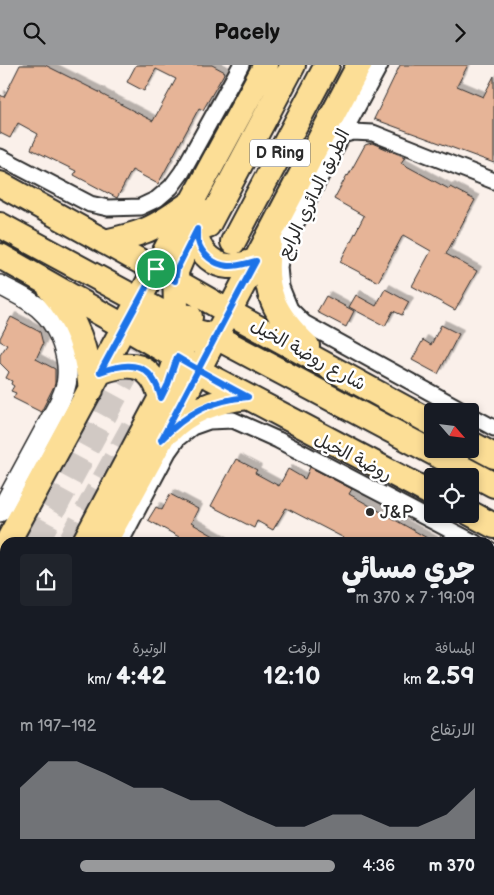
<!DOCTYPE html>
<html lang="ar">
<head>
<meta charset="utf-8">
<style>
  body { margin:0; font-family:"Balsamiq Sans","Playpen Sans Arabic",sans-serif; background:#20242c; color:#f1f3f6; direction:rtl; height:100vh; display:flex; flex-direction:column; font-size:19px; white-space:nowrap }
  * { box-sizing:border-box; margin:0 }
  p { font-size:16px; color:#9ea1a6 }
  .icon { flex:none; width:28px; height:28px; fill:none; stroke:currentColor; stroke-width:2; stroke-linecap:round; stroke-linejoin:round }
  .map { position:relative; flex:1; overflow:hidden; direction:ltr }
  .details { position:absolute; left:0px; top:472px; width:495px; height:358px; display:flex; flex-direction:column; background:#171b24; border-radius:15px 15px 0 0; box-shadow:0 2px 8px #0003; direction:rtl }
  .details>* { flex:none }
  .needle { width:32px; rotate:118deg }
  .controls { position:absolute; left:424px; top:338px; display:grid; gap:10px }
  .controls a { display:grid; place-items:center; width:55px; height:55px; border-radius:5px; background:#171b24; box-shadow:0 2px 8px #0003; font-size:25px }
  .pin { position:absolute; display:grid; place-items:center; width:42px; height:42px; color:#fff; margin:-21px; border:2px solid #fff; border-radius:50%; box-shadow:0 1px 5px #0007 }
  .round { display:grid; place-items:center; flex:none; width:52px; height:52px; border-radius:5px; background:#20242c }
  .headline { display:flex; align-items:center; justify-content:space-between; height:85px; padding:0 20px }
  h1 { font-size:28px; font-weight:800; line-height:38px }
  .metrics { display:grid; grid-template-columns:repeat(3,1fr); gap:8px; height:85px; padding:5px 20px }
  .metrics div { display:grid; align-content:center }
  .metrics b { font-size:25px; font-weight:800 }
  .metrics small { font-size:14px; font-weight:400 }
  .metrics p { font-size:14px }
  .chart { height:140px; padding:10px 20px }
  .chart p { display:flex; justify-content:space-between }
  .chart svg { width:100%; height:90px; margin-top:5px; fill:#98999b; opacity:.7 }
  ul { padding:0 20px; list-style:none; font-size:16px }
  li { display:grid; grid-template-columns:80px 60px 1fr; align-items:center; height:38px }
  li i { height:12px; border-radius:6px; background:#98999b }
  header { display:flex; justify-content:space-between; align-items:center; height:65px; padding:0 20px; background:#98999b; color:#111; font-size:22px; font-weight:800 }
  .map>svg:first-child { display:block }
</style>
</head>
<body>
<header><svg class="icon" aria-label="forward" viewBox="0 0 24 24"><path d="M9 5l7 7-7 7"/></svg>Pacely<svg class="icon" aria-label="search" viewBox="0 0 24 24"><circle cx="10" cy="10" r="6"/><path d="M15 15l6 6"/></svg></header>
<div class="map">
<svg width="494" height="830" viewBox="0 0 494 830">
  <defs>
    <filter id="shadow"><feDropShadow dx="4.5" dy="-4.5" stdDeviation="0" flood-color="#0004"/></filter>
  </defs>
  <rect width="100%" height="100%" fill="#faf0ea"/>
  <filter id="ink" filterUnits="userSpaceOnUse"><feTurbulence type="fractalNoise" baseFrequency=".02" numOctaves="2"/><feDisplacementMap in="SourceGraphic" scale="10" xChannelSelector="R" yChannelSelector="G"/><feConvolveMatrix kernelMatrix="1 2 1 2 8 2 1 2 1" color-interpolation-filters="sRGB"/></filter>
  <g filter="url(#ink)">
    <path fill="#e6b497" stroke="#2b2b2b" filter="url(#shadow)" d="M20,0H45L101,28V29L153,56L176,14L156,4L144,26L127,17L136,0H212L225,7L203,45L199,43L158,119L132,105L117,133L74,110L76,106L31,84L38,69L18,58L10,73L0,68V30L4,32Z
      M400,0H468L457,21L483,32L494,11V98L374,54Z
      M372,78L405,92L401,98L449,124L450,122L475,135L446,189L477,206L455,245L412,221L431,186L403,170L378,217L340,197L364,151L334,134L347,110L348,111L365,80Z
      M385,224L409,237L402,250L393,246L385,261L349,242L356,230L376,241Z
      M326,231L354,246L346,262L317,247Z
      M11,252L40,267L43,279L36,294L55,304V319L41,347L13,333L16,328L11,326L14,321L11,319L12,316L6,313L9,307L0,298V290L7,280L0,276V273Z
      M441,260L459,269L438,309L412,295L423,275L431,280Z
      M236,394L257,405L255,408L279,421L288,404L305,414L310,402L352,424L349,429L436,478H341L344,473L286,443L273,465L257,456L254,463L211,441Z
      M170,429L198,444L191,458L226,478H190L148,455L156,442L162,445Z"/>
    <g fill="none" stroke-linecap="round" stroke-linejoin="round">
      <path stroke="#d1c9c4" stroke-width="24" stroke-dasharray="24 12" stroke-linecap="butt" d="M181,272L233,177
        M36,478L156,256
        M69,478L138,352
        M0,544L5,535"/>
      <defs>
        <path id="minor" d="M380,0L347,61L283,183L279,202L281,222L290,244L304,258L464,346
          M342,70L353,67L373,68L494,116
          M0,92L90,139L108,143L140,142L157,134L171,122L182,107L241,0
          M470,350L494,363
          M120,478L168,387L178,373L192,362L209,356L233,355L278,375L475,478
          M490,485L494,488
          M490,672L494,665
          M0,704L5,694
          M0,757L5,759
          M490,770L494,772
          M0,787L5,790
          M27,830L29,825
          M42,830L44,825
          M309,830L312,825
          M405,830L408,825"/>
        <path id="tertiary" d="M0,220C16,229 34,236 46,250C59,264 69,292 67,312C67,321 63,329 59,338L0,447"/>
        <path id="primary" d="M0,119L156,205L229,247L432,358
          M0,160L159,246L169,250L190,252
          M208,160L293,0
          M197,164C197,168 197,173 198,176C201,189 214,200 228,201C237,202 247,198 256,196
          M105,177C118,174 131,171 144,166C160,160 174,149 189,139
          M233,177L327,0
          M269,178C261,224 274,250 307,281
          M0,191L125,262L212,313L432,429
          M50,224C77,254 87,285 91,325
          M125,262C156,261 186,263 216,272L494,420
          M186,278L181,264L176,241L175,209L183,190L206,148
          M100,307C131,295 152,298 161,333
          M169,366C190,344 218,335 248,332
          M470,378L494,391
          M470,448L494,461
          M7,478L266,0
          M84,478L168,319L177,292L175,279
          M104,478L178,343L359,0
          M0,606L5,597
          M0,669L5,660"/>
      </defs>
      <use href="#minor" stroke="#2b2b2b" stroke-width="19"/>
      <use href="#tertiary" stroke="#2b2b2b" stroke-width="22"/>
      <use href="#primary" stroke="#2b2b2b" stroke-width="28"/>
      <use href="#minor" stroke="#fff" stroke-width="15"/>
      <use href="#tertiary" stroke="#fff" stroke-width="19"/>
      <use href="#primary" stroke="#fcde96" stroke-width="24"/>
    </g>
  </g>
  <g fill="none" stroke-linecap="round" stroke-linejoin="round" filter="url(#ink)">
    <defs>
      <path id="route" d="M156,204L100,307C131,295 152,298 161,333L168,319L177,292C200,306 224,319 248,332C211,335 187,348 161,375C193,315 224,255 256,196C247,198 237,202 228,201C214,200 201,189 198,176C197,173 197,168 197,164L177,204L175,216L156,204"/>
    </defs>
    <use href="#route" stroke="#fff" stroke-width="10"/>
    <use href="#route" stroke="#1a73e8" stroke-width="6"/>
  </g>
  <circle fill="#2b2b2b" stroke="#fff" stroke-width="2" cx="370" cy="447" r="5"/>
  <g text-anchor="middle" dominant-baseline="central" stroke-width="5" stroke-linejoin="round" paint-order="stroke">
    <rect fill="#fff" stroke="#6b6b6b" stroke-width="1" x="250" y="74.5" width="60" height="27" rx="4"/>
    <g font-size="16" font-weight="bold" fill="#2b2b2b">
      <text x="280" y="88">D Ring</text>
    </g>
    <g font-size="18" fill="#2b2b2b" stroke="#fff">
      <text transform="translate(314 129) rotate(-64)">الطريق الدائري الرابع</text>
      <text transform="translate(308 290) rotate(29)">شارع روضة الخيل</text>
      <text transform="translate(353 392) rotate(27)">روضة الخيل</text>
    </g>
    <g font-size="18" fill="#2b2b2b" stroke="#fff" text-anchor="start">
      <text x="380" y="447">J&amp;P</text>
    </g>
  </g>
</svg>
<div class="controls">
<a><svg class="needle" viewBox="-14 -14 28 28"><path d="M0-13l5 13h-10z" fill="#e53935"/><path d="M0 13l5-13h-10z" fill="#9ea1a6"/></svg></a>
<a><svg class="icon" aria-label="locate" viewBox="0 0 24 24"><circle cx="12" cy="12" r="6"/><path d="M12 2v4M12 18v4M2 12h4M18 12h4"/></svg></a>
</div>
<div class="pin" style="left:156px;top:204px;background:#1e9e55"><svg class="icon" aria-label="arrive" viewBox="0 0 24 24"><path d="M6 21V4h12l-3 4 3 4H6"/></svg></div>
<section class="details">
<div class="headline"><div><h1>جري مسائي</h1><p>19:09 · 7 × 370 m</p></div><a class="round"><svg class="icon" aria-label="share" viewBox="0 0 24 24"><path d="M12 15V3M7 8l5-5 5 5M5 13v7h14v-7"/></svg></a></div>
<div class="metrics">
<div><p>المسافة</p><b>2.59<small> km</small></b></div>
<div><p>الوقت</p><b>12:10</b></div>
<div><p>الوتيرة</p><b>4:42<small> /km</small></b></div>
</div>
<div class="chart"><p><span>الارتفاع</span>192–197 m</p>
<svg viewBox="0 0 160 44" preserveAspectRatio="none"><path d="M0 44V19L10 6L20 6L30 12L40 19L50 19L60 25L70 25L80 32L90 38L100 38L110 32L120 32L130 38L140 38L150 32L160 19V44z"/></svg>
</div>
<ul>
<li><b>370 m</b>4:36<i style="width:81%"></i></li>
</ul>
</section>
</div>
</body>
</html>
